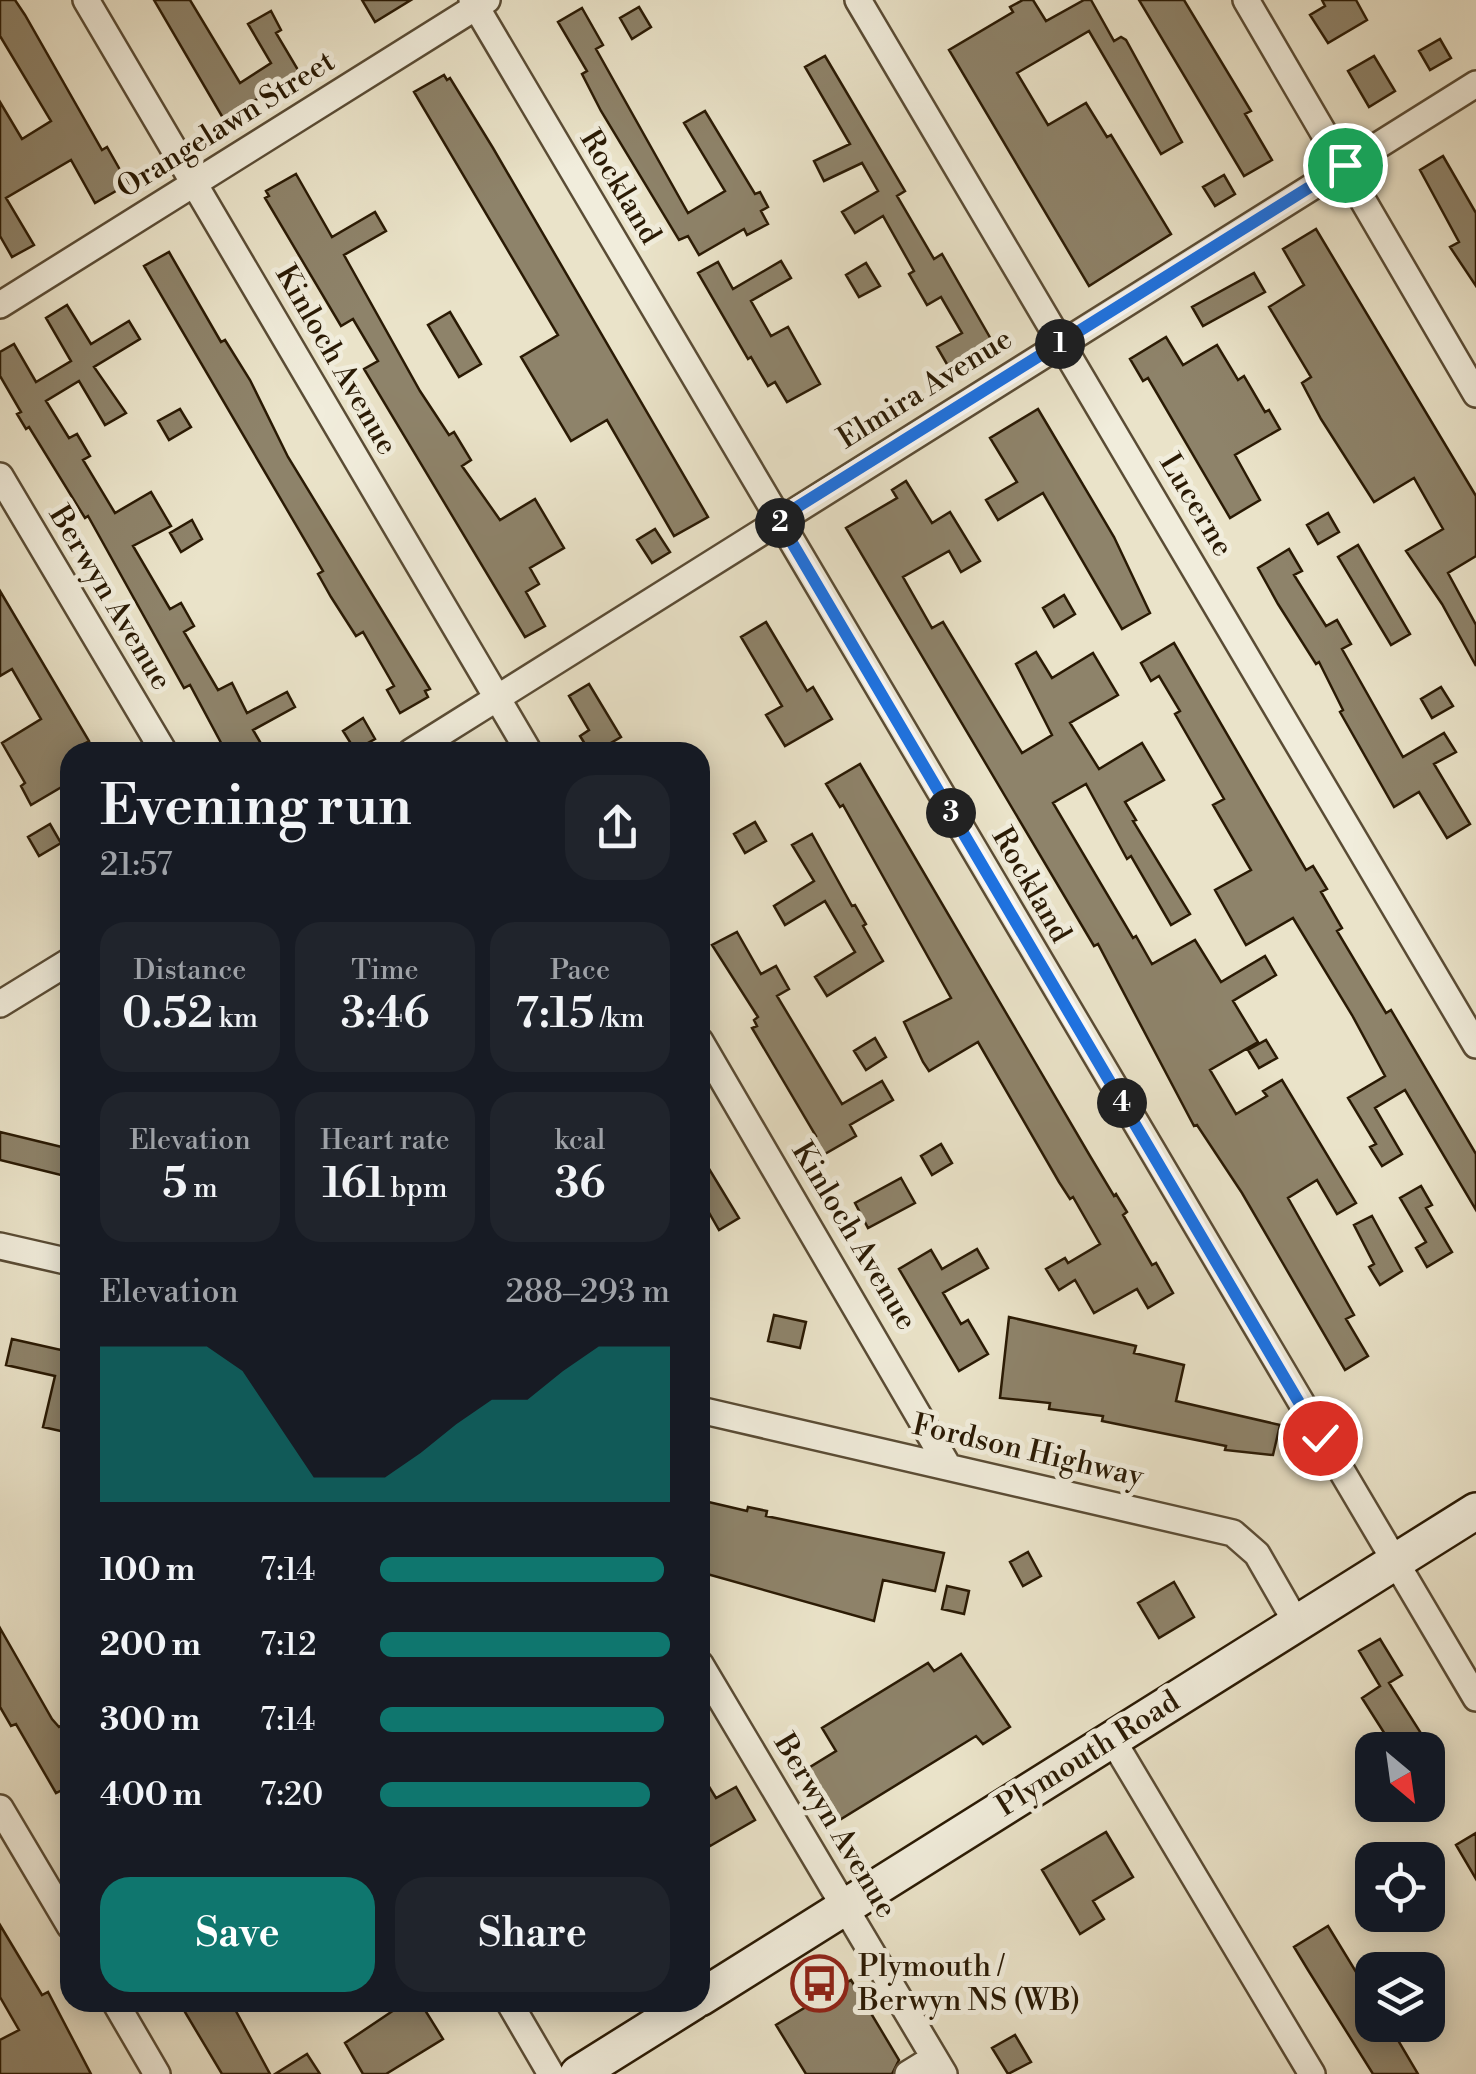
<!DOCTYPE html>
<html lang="en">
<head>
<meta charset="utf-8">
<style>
  body { margin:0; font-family:"Libre Bodoni",serif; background:#20242c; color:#f1f3f6; height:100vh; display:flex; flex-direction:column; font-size:38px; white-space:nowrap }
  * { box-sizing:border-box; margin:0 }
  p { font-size:32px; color:#9ea1a6 }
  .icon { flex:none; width:55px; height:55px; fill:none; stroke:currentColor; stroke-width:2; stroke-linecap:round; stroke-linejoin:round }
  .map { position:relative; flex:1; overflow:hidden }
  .drawer { position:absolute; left:60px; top:742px; width:650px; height:1270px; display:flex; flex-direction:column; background:#171b24; border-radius:30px; box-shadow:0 5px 25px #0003 }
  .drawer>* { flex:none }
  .needle { width:65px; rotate:151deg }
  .controls { position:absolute; left:1355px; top:1732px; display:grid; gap:20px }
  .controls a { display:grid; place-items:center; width:90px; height:90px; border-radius:20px; background:#171b24; box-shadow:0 5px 25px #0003; font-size:50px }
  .pin { position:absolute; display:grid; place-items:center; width:85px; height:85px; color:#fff; margin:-42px; border:5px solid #fff; border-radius:50%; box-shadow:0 2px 10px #0007 }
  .km { position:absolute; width:50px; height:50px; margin:-25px; border-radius:50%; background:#222; color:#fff; font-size:28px; line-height:50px; text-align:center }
  .round { display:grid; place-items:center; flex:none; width:105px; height:105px; border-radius:30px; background:#20242c }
  .headline { display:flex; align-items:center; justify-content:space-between; height:170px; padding:0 40px }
  h1 { font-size:55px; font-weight:600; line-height:75px }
  .metrics { display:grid; grid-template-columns:repeat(3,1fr); gap:15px; height:170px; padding:10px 40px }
  .metrics div { display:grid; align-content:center; border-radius:25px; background:#20242c; text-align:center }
  .metrics b { font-size:42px; font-weight:600 }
  .metrics small { font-size:28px; font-weight:400 }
  .metrics p { font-size:28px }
  .chart { height:280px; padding:20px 40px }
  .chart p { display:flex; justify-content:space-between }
  .chart svg { width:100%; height:180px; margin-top:10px; fill:#0f766e; opacity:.7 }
  .cta { display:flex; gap:20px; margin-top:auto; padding:20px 40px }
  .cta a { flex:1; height:115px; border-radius:30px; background:#0f766e; color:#fff; font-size:40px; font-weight:600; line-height:115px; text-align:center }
  .cta a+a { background:#20242c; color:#f1f3f6 }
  ul { padding:0 40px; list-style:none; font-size:32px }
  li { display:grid; grid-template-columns:160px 120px 1fr; align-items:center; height:75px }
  li i { height:25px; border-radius:12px; background:#0f766e }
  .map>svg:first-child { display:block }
</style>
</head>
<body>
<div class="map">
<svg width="1476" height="2074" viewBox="0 0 1476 2074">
  <rect width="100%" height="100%" fill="#eae3c9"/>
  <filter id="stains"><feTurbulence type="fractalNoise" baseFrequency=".002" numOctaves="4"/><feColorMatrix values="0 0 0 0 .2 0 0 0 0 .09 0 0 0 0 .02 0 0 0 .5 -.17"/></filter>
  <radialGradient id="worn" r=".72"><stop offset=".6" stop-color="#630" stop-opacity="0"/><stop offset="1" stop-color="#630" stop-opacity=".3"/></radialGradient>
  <path fill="#8e836a" stroke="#2a1a04" stroke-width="2.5" d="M0,0H15L25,15L102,150L107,147L128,184L95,203L71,160L6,198L34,245L12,257L0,236V102L22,139L51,121L0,36Z
    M154,0H190L240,83L271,63L248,24L271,11L281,30L276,33L301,75L223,118Z
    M362,0H411L375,22Z
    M1023,0H1033L1046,21L1084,0H1091L1114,41L1121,37L1126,40L1182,142L1161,154L1089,31L1017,73L1048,125L1086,103L1107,137L1111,135L1171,234L1089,286L949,50L1013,12L1010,7Z
    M1139,0H1184L1251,111L1245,114L1272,160L1244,176Z
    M1322,0H1356L1367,20L1328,43L1310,15L1325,6Z
    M639,7L651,27L632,39L620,18Z
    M582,8L603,45L596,49L688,213L725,191L684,123L705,111L755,194L760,192L768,207L761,211L768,224L747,235L744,229L699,255L688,236L679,240L601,111L582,74L587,71L558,22Z
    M1440,39L1451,58L1430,70L1419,51Z
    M825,56L905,191L897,196L934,259L942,254L992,341L948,366L937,347L962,333L941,297L927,305L909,274L914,271L883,216L855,233L842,212L878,191L862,163L824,181L814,161L850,144L805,67Z
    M1374,56L1395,91L1369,107L1348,71Z
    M444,75L447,80L450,78L493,148L708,517L674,536L607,420L571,441L521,357L558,335L414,92Z
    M1443,156L1476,213V286L1450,247L1459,242L1420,170Z
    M296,174L332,237L375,212L386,231L344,255L420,391L449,435L454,432L471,460L462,466L500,520L535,499L564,548L530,568L539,584L526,592L545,626L525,637L364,369L378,361L353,319L341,326L265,198L269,196L266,191Z
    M1224,175L1235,194L1215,206L1203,187Z
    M1316,229L1476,496V556L1448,573L1476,625V666L1442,604L1406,551L1443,529L1414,478L1374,502L1321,419L1302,383L1311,377L1269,307L1304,285L1283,249Z
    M169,252L221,342L225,340L250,380L288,457L430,689L425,691L428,697L400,713L387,690L394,686L363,632L356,636L331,597L318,574L323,571L144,266Z
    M781,261L791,278L751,301L771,336L788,327L820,384L787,402L775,382L768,386L751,357L748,359L698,273L718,262L733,289Z
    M866,263L880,286L859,297L846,275Z
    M1254,273L1265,292L1203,326L1192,307Z
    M67,305L91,344L129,321L140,339L94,367L126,413L105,425L79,381L46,401L69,438L77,434L90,456L83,460L115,513L151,492L171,526L133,546L170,609L181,603L194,626L184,632L218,690L232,683L247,713L287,692L295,707L253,730L266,752H226L190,685L184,688L88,516L85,518L29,427L26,429L17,414L21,412L0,376V352L14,344L36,382L71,361L46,318Z
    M450,312L481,364L459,377L428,325Z
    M1166,337L1183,365L1217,345L1238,380L1244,376L1265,412L1269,410L1280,429L1235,455L1260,500L1230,518L1148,378L1143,381L1130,359Z
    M180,409L191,427L169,440L158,421Z
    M1038,409L1114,537L1150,613L1122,629L1043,493L998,520L986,500L1017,482L990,438Z
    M906,481L932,523L950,512L980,561L961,572L949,551L903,577L932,628L943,622L1022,753L1052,735L1016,664L1036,652L1052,678L1093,653L1118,695L1070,723L1099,769L1142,743L1164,780L1125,802L1136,820L1133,821L1190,914L1171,925L1131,856L1127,859L1086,784L1053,803L1133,938L1136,936L1152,964L1195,940L1221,982L1265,956L1276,975L1233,1001L1258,1042L1210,1070L1236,1114L1267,1096L1263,1091L1282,1080L1356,1203L1337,1214L1317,1180L1288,1198L1354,1315L1346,1319L1368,1356L1345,1370L1242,1193L1197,1125L1194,1126L1098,944L1094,946L846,528L897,498L892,490Z
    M1328,513L1339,532L1318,544L1307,525Z
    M192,520L202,539L181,552L170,533Z
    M655,529L670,552L652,563L637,540Z
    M1358,545L1410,634L1391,645L1338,557Z
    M1289,549L1302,571L1294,575L1326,626L1337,620L1351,644L1342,649L1403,757L1444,733L1456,752L1434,764L1470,824L1447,838L1419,792L1394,807L1340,712L1343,710L1319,662L1316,664L1278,604L1258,568Z
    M0,591L89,741L70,752V782L31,805L21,786L25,783L2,743L41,719L12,669L0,676Z
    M1064,595L1075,614L1054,627L1043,608Z
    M766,622L807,691L813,687L832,719L785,746L766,715L782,706L741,637Z
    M1174,643L1306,870L1313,866L1327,889L1321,892L1342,928L1337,931L1386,1013L1391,1010L1476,1154V1210L1405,1090L1375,1108L1402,1154L1382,1166L1370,1147L1376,1144L1348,1098L1385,1076L1352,1015L1293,918L1246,945L1215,890L1251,870L1213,805L1224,799L1175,714L1180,711L1159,676L1151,681L1141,663Z
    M589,684L621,737L595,752H590L580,736L589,730L569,696Z
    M1441,687L1453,706L1432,718L1421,699Z
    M363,718L375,739L355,750L343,731Z
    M860,764L1090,1156L1114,1196L1116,1194L1127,1212L1123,1215L1152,1265L1156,1263L1173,1293L1148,1308L1137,1289L1094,1313L1075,1280L1059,1290L1046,1269L1065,1258L1068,1263L1100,1244L1073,1197L1070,1199L1059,1182L978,1042L929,1071L923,1062L904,1022L951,998L843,805L840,807L826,784Z
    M755,822L766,841L745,853L734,834Z
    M50,824L61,843L39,856L28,837Z
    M812,834L852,906L855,905L866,924L863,926L883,961L827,996L815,977L855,952L825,901L785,925L774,906L814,881L792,845Z
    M737,932L761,974L776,966L789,989L777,996L842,1104L882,1081L893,1100L850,1125L856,1136L823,1155L813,1138L816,1136L752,1028L757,1026L754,1020L758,1017L712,945Z
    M875,1038L886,1057L866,1070L854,1051Z
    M1266,1040L1277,1058L1259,1068L1248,1050Z
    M0,1132L70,1149L65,1176L0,1160Z
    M941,1144L952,1163L932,1175L921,1156Z
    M700,1154L739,1218L719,1230L700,1197Z
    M901,1178L915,1203L868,1228L855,1203Z
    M1421,1186L1432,1205L1426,1208L1452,1252L1427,1267L1416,1248L1426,1242L1400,1198Z
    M1372,1216L1402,1271L1380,1285L1369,1267L1374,1264L1354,1225Z
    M977,1249L988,1268L943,1293L961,1324L968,1320L988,1354L959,1371L899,1269L931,1250L942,1269Z
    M774,1315L806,1322L800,1348L768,1341Z
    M1009,1317L1136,1346L1134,1353L1184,1365L1176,1401L1280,1425L1273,1455L1225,1450L1226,1446L1102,1421L1103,1416L1049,1409L1050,1403L1000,1398Z
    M12,1339L61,1350L62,1342L70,1343V1407L65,1432L43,1427L55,1376L6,1365Z
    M700,1500L747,1511L748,1507L767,1511L766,1516L944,1553L935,1591L883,1580L874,1621L700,1572Z
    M1028,1552L1041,1576L1023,1586L1010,1562Z
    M1174,1582L1194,1617L1159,1638L1138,1603Z
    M947,1586L969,1591L964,1614L942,1609Z
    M0,1628L52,1719L59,1727L70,1721V1786L56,1793L16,1724L11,1726L0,1707Z
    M1380,1639L1402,1675L1389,1683L1424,1738L1405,1750H1395L1362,1698L1380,1686L1359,1651Z
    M961,1654L1010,1727L983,1744L976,1736L833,1824L802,1772L836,1751L822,1728L928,1663L934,1671Z
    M700,1772L716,1798L736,1787L755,1820L710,1846L706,1838L700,1842Z
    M1106,1832L1133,1877L1093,1901L1104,1919L1080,1934L1042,1870Z
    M1476,1833V1879L1456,1845Z
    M0,1925L42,1995L48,1992L91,2074H0V2040L19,2030L0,1997Z
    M1328,1926L1372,1998V2025H1389L1418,2074H1373L1308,1970L1294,1947Z
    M851,1980L899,2060L892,2074H806L776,2025Z
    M179,2002H231L270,2074H222Z
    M406,2002H420L443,2039L386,2074H363L345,2043Z
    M1015,2035L1031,2062L1008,2074L992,2048Z
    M307,2054L320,2074H275Z"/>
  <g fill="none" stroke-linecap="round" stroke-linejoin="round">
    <defs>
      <path id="minor" d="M86,0L529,752
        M472,0L1476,1698
        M858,0L1476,1045
        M1246,0L1476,394
        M0,305L487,0
        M0,476L164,752
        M411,752L1476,84
        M0,1004L70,961
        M700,1041L948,1466
        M0,1246L70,1262
        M700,1410L1233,1533L1257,1554L1296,1622
        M700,1664L944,2074
        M1112,1739L1312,2074
        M0,1808L70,1926
        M115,2002L157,2074
        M509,2002L551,2074
        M908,2074L934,2058"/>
      <path id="secondary" d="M700,1998L1476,1511
        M578,2074L693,2002"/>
    </defs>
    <use href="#minor" stroke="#5a4c35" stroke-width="30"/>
    <use href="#secondary" stroke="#2a1a04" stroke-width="40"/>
    <use href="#minor" stroke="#f1eddc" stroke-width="25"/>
    <use href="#secondary" stroke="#f1eddc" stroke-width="35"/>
  </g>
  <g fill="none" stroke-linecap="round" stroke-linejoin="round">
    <defs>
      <path id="route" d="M1320,1438L778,519L1345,165"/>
    </defs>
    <use href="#route" stroke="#fff" stroke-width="20"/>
    <use href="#route" stroke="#1a73e8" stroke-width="12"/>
  </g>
  <defs>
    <symbol id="bus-ring" viewBox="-11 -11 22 22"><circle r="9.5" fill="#f1eddc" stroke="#8f2418" stroke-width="1.5"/><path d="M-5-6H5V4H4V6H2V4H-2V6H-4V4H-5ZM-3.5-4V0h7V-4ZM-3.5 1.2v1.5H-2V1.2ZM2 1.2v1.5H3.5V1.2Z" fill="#8f2418"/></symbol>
  </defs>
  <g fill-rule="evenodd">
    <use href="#bus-ring" x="788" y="1952" width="63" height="63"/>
  </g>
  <g text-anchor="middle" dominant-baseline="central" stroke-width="10" stroke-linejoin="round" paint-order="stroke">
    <g font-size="30" fill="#2a1a04" stroke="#f1eddc">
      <text transform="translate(226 125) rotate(-32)">Orangelawn Street</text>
      <text transform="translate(620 187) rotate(59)">Rockland</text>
      <text transform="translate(336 360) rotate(60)">Kinloch Avenue</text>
      <text transform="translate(925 389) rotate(-32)">Elmira Avenue</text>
      <text transform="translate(1196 505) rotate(59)">Lucerne</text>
      <text transform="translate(110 598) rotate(59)">Berwyn Avenue</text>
      <text transform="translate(1031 885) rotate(60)">Rockland</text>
      <text transform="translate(854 1236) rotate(59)">Kinloch Avenue</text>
      <text transform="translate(1028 1451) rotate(13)">Fordson Highway</text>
      <text transform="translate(1088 1754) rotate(-32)">Plymouth Road</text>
      <text transform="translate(835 1826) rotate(59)">Berwyn Avenue</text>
    </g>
    <g font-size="30" fill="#2a1a04" stroke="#f1eddc" text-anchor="start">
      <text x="858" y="1967">Plymouth /<tspan x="858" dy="34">Berwyn NS (WB)</tspan></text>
    </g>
  </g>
  <rect width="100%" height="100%" filter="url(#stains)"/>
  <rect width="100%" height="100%" fill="url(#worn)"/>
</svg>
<div class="controls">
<a><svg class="needle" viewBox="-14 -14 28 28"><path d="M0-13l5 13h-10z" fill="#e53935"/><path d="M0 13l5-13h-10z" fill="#9ea1a6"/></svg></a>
<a><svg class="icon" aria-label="locate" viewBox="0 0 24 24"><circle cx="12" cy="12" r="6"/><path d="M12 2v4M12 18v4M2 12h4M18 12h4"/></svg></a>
<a><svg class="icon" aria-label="layers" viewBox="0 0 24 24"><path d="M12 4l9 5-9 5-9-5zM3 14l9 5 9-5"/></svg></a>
</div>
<div class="pin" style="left:1345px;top:165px;background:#1e9e55"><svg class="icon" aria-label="arrive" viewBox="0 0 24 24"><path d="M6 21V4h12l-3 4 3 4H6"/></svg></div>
<div class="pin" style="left:1320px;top:1438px;background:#d93025"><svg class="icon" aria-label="check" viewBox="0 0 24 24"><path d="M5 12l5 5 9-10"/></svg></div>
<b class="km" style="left:1060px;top:344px">1</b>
<b class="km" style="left:780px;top:523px">2</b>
<b class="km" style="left:951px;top:813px">3</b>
<b class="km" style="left:1122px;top:1103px">4</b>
<section class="drawer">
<div class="headline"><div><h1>Evening run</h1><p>21:57</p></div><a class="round"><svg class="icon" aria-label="share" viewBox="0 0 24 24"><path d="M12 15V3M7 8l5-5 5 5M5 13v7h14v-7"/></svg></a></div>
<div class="metrics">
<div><p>Distance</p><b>0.52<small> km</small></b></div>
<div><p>Time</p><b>3:46</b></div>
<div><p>Pace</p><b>7:15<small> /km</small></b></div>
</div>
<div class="metrics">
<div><p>Elevation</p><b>5<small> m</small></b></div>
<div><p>Heart rate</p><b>161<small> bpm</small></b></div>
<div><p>kcal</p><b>36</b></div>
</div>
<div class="chart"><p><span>Elevation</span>288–293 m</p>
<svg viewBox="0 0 160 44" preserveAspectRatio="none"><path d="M0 44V6L10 6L20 6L30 6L40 12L50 25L60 38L70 38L80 38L90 32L100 25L110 19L120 19L130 12L140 6L150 6L160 6V44z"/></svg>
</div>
<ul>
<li><b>100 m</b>7:14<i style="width:98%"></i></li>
<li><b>200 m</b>7:12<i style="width:100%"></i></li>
<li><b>300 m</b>7:14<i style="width:98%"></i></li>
<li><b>400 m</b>7:20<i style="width:93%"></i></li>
</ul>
<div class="cta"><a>Save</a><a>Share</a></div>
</section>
</div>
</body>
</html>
